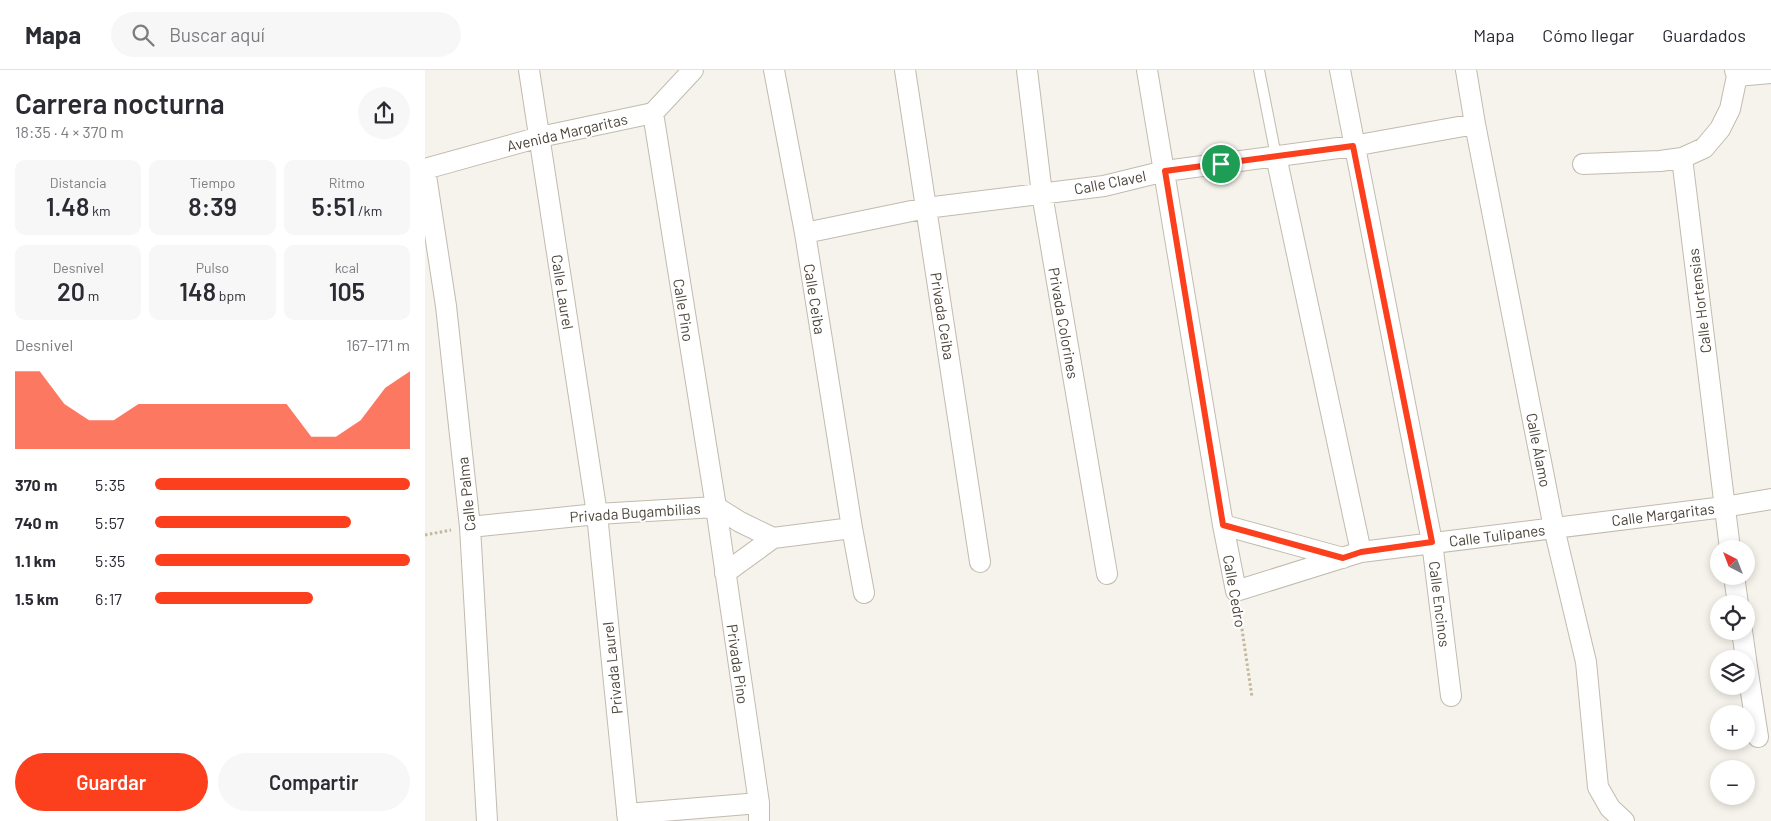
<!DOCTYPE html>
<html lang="es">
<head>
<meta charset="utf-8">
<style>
  body { margin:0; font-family:Barlow,sans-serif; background:#f7f7f7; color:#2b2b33; height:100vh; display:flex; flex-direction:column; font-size:19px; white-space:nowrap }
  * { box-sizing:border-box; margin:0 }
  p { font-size:16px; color:#7c7c81 }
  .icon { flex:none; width:28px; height:28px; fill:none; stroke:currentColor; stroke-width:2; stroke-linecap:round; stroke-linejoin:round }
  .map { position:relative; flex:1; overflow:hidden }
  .sheet { display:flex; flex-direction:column; background:#fff; width:425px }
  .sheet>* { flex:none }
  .needle { width:32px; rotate:318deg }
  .fabs { position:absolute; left:1285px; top:470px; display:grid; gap:10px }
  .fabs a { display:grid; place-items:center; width:45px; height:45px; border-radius:50%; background:#fff; box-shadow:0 2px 8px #0003; font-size:25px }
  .pin { position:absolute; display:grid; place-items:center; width:42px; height:42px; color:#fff; margin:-21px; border:2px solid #fff; border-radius:50%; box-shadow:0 1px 5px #0007 }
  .round { display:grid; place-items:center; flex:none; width:52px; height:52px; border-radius:26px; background:#f7f7f7 }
  .headline { display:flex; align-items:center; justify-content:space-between; height:85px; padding:0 15px }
  h1 { font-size:28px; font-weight:600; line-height:38px }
  .figures { display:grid; grid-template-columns:repeat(3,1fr); gap:8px; height:85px; padding:5px 15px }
  .figures div { display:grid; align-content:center; border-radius:10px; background:#f7f7f7; text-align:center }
  .figures b { font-size:25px; font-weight:600 }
  .figures small { font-size:14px; font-weight:400 }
  .figures p { font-size:14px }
  .chart { height:140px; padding:10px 15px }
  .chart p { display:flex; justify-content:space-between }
  .chart svg { width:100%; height:90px; margin-top:5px; fill:#fc3f1d; opacity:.7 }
  .button { display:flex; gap:10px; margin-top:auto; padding:10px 15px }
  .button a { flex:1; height:58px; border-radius:30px; background:#fc3f1d; color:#fff; font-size:20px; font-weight:600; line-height:58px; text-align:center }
  .button a+a { background:#f7f7f7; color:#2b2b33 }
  ul { padding:0 15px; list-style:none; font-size:16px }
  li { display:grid; grid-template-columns:80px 60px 1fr; align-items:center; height:38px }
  li i { height:12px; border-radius:6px; background:#fc3f1d }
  header { display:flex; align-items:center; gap:30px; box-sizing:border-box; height:70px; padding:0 25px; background:#fff; border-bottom:1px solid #e1e1e2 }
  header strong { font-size:24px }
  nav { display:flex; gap:28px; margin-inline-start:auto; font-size:18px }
  .search { width:350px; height:45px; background:#f7f7f7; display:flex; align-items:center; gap:12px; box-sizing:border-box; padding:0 18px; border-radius:28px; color:#7c7c81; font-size:19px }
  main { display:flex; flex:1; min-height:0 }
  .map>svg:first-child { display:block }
</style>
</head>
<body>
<header>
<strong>Mapa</strong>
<div class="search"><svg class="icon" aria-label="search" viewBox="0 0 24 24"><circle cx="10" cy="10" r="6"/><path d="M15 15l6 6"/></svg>Buscar aquí</div>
<nav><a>Mapa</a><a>Cómo llegar</a><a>Guardados</a></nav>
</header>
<main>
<section class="sheet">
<div class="headline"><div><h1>Carrera nocturna</h1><p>18:35 · 4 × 370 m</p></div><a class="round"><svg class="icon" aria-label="share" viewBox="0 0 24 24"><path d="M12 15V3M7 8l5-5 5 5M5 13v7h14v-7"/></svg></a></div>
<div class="figures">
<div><p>Distancia</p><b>1.48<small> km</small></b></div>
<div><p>Tiempo</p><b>8:39</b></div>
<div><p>Ritmo</p><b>5:51<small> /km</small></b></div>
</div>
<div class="figures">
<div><p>Desnivel</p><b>20<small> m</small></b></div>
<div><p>Pulso</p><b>148<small> bpm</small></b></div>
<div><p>kcal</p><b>105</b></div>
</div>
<div class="chart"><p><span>Desnivel</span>167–171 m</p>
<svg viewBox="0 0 160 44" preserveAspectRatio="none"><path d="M0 44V6L10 6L20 22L30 30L40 30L50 22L60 22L70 22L80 22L90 22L100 22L110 22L120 38L130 38L140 30L150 14L160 6V44z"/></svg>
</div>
<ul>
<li><b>370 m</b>5:35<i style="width:100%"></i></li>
<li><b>740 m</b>5:57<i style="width:77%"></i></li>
<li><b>1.1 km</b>5:35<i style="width:100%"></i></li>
<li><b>1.5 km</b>6:17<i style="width:62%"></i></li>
</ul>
<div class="button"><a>Guardar</a><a>Compartir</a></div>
</section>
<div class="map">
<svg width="1346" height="751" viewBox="0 0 1346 751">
  <rect width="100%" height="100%" fill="#f6f3ec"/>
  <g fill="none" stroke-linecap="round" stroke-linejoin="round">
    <defs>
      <path id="lane" d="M834,0L851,86"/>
      <path id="street" d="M104,0L172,444L203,751
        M349,0L380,163L427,458L439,523
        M480,0L555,492
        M602,0L617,124L682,504
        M722,0L798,455L811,521L936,482L1299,437L1346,429
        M915,0L1007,472L1026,626
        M1041,0L1050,54L1129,458L1161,592L1173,717L1185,738L1199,751
        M1310,0L1312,6L1346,3
        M228,43L291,437L334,733V751
        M851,86L936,482
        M1158,94L1235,91L1257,88
        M0,99L21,236L45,457L62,751
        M0,99L115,67L228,43L268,0
        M380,163L501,138L679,116L740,101L928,76L1050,54
        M798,455L918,488
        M45,457L172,444L291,437L315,452L348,468L427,458
        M1305,479L1257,88L1279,78L1295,59L1305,39L1312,6
        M300,503L348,468
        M1309,506L1313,534
        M1317,561L1321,589
        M1321,590L1333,667
        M202,744L334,733"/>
    </defs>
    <use href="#lane" stroke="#c2bbae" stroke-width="12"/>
    <use href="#street" stroke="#c2bbae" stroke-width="22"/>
    <path stroke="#c4b79f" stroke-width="3" stroke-dasharray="2.5 2.5" stroke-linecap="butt" d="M0,465L26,460
      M814,539L827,627"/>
    <use href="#lane" stroke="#fff" stroke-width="10"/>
    <use href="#street" stroke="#fff" stroke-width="20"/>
  </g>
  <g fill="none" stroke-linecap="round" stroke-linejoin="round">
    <defs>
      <path id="route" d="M928,76L1007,472L936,482L918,488L798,455L740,101Z"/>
    </defs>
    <use href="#route" stroke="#fff" stroke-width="10"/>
    <use href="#route" stroke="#fc3f1d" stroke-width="6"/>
  </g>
  <g text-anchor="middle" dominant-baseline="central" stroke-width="4" stroke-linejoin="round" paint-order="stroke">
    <g font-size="15" fill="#4b4439" stroke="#fff">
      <text transform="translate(142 62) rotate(-13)">Avenida Margaritas</text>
      <text transform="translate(685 112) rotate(-11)">Calle Clavel</text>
      <text transform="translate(138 222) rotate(81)">Calle Laurel</text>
      <text transform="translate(390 229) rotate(81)">Calle Ceiba</text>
      <text transform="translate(1274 231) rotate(-97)">Calle Hortensias</text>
      <text transform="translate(259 240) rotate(81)">Calle Pino</text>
      <text transform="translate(518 246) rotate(81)">Privada Ceiba</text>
      <text transform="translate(639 253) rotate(80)">Privada Colorines</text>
      <text transform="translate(1114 380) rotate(79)">Calle Álamo</text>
      <text transform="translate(41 424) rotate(-96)">Calle Palma</text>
      <text transform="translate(210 442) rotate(-4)">Privada Bugambilias</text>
      <text transform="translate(1238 444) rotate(-7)">Calle Margaritas</text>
      <text transform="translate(1072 465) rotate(-7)">Calle Tulipanes</text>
      <text transform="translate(810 521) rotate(80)">Calle Cedro</text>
      <text transform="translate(1015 534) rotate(83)">Calle Encinos</text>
      <text transform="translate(313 594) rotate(82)">Privada Pino</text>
      <text transform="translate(187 598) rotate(-96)">Privada Laurel</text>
    </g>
  </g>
</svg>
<div class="fabs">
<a><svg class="needle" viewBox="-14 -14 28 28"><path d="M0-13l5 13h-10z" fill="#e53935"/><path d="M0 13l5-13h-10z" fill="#7c7c81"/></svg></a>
<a><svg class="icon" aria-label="locate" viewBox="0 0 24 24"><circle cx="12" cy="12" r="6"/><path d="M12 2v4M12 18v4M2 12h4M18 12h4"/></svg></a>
<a><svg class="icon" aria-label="layers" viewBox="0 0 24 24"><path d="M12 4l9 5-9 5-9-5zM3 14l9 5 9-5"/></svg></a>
<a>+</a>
<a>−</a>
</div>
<div class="pin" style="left:796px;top:94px;background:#1e9e55"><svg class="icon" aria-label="arrive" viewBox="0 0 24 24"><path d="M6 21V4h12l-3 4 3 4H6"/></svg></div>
</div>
</main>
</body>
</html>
